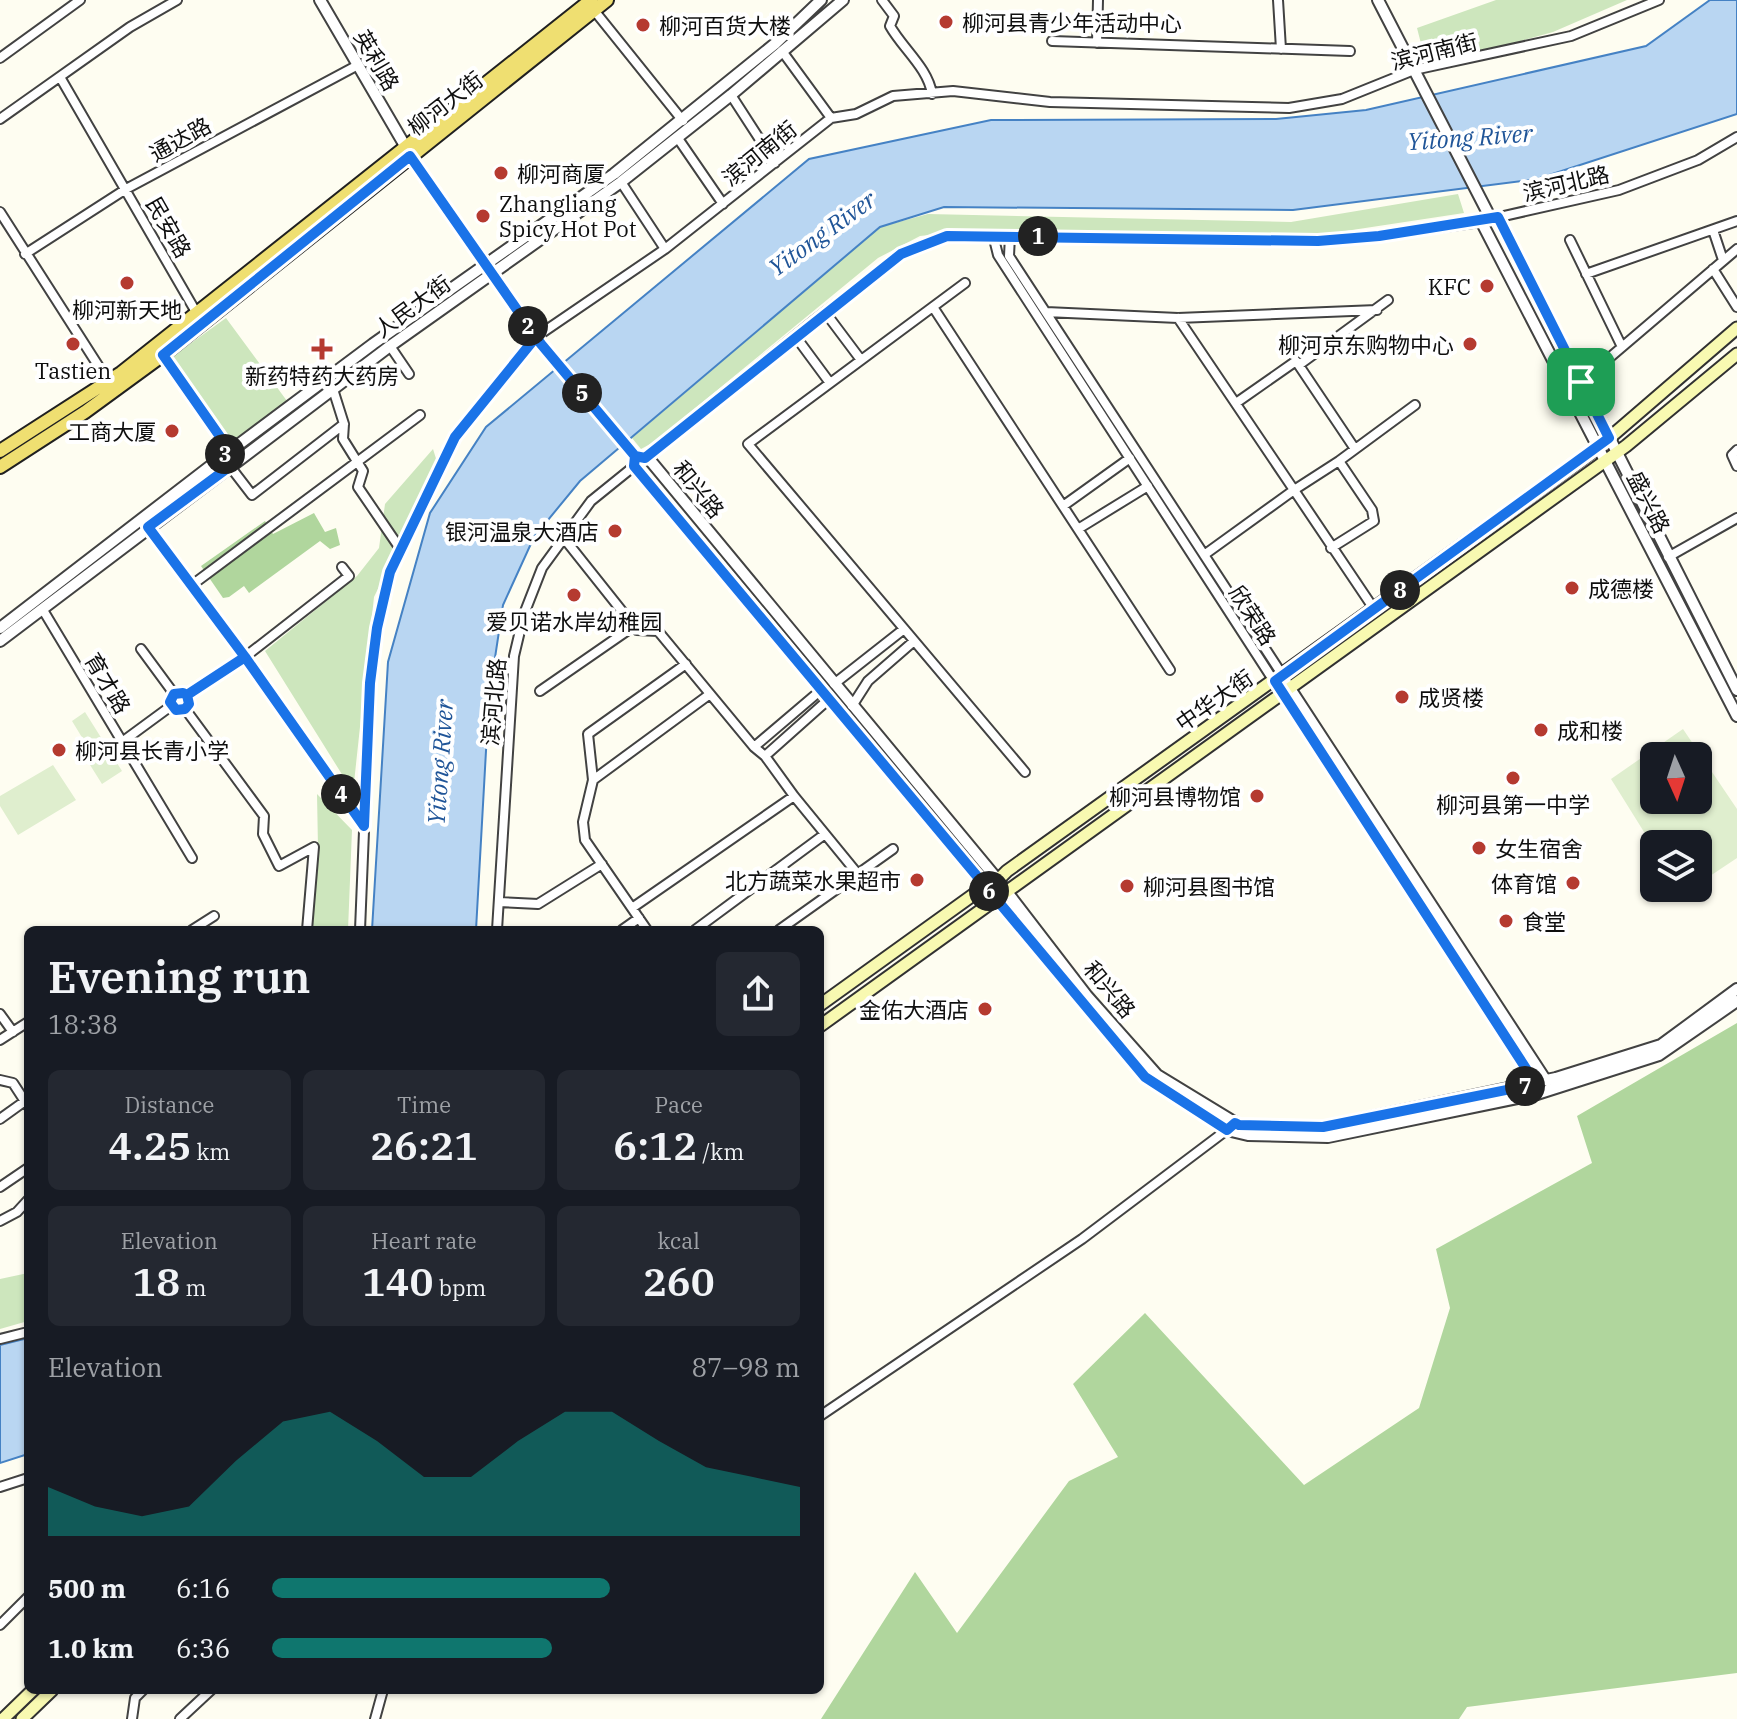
<!DOCTYPE html>
<html lang="en">
<head>
<meta charset="utf-8">
<style>
  body { margin:0; font-family:"IBM Plex Serif","Noto Sans SC",serif; background:#242831; color:#f1f3f6; height:100vh; display:flex; flex-direction:column; font-size:30px; white-space:nowrap }
  * { box-sizing:border-box; margin:0 }
  p { font-size:26px; color:#9ea1a6 }
  .icon { flex:none; width:44px; height:44px; fill:none; stroke:currentColor; stroke-width:2; stroke-linecap:round; stroke-linejoin:round }
  .map { position:relative; flex:1; overflow:hidden }
  .drawer { position:absolute; left:24px; top:926px; width:800px; height:768px; display:flex; flex-direction:column; background:#171b24; border-radius:12px; box-shadow:0 2px 6px #0004 }
  .drawer>* { flex:none }
  .needle { width:52px; rotate:177deg }
  .controls { position:absolute; left:1640px; top:742px; display:grid; gap:16px }
  .controls a { display:grid; place-items:center; width:72px; height:72px; border-radius:12px; background:#171b24; box-shadow:0 2px 6px #0004; font-size:40px }
  .pin { position:absolute; display:grid; place-items:center; width:68px; height:68px; color:#fff; margin:-34px; border-radius:16px; box-shadow:0 4px 12px #0006 }
  .km { position:absolute; width:40px; height:40px; margin:-20px; border-radius:50%; background:#222; color:#fff; font-size:22px; line-height:40px; text-align:center }
  .round { display:grid; place-items:center; flex:none; width:84px; height:84px; border-radius:12px; background:#242831 }
  .summary { display:flex; align-items:center; justify-content:space-between; height:136px; padding:0 24px }
  h1 { font-size:44px; font-weight:600; line-height:60px }
  .stats { display:grid; grid-template-columns:repeat(3,1fr); gap:12px; height:136px; padding:8px 24px }
  .stats div { display:grid; align-content:center; border-radius:12px; background:#242831; text-align:center }
  .stats b { font-size:40px; font-weight:600 }
  .stats small { font-size:22px; font-weight:400 }
  .stats p { font-size:22px }
  .chart { height:224px; padding:16px 24px }
  .chart p { display:flex; justify-content:space-between }
  .chart svg { width:100%; height:144px; margin-top:8px; fill:#0f766e; opacity:.7 }
  ul { padding:0 24px; list-style:none; font-size:26px }
  li { display:grid; grid-template-columns:128px 96px 1fr; align-items:center; height:60px }
  li i { height:20px; border-radius:10px; background:#0f766e }
  .map>svg:first-child { display:block }
</style>
</head>
<body>
<div class="map">
<svg width="1737" height="1719" viewBox="0 0 1737 1719">
  <rect width="100%" height="100%" fill="#fefdf1"/>
  <path fill="#cde6bd" d="M1496,0H1627L1553,32L1427,67L1417,28Z
    M1458,194L1464,213L1306,237L957,232L920,236L878,258L654,442L641,449L632,438L880,227L928,214L1291,222Z
    M226,318L287,401L230,443L169,359Z
    M433,449L438,465L374,597L353,792L265,651L357,576L379,548L385,504Z
    M317,794L352,830L348,930H310L318,848Z
    M28,1273V1321L0,1329V1279Z"/>
  <path fill="#b0d69d" d="M314,513L325,532L336,528L340,545L330,549L320,541L249,593L244,586L229,597L223,598L201,566L265,521L273,534Z
    M1737,1023V1673L1467,1707L1459,1719H821L915,1572L957,1633L1069,1481L1118,1457L1073,1384L1145,1313L1304,1485L1419,1408L1450,1308L1436,1249L1592,1163L1577,1116Z"/>
  <path fill="#dfeece" fill-rule="evenodd" d="M85,712L122,771L102,784L80,749L86,744L72,721Z
    M1683,729L1737,809V858L1698,884V844H1654V848L1611,779ZM1654,756H1698V800H1654Z
    M53,765L76,800L18,835L0,806V796Z"/>
  <path fill="#b9d6f2" stroke="#4582c4" stroke-width="2" d="M1710,0H1737V114L1537,179L1293,210L944,207L880,227L580,481L534,537L503,605L489,697L476,930H372L388,662L430,513L486,427L809,159L991,120L1276,119L1366,110L1646,46Z
    M28,1338V1454L0,1463V1345Z"/>
  <g fill="none" stroke-linecap="round" stroke-linejoin="round">
    <defs>
      <path id="minor" d="M882,0L894,16L890,26C903,49 928,68 932,94
        M1278,0L1281,49
        M593,9L683,121
        M1052,41L1350,51
        M1097,43L1098,0
        M782,51L831,118
        M0,58L80,0
        M60,77L196,312
        M731,95L775,163
        M0,119L130,27L177,0
        M677,137L723,204
        M621,182L665,249
        M0,212L108,381
        M1713,230L1723,260
        M993,235L998,255L1536,1086
        M1010,236L1009,256L1548,1082
        M1570,240L1622,347
        M25,254L126,189L358,65
        M1713,269L1737,307
        M1586,274L1737,221
        M965,283L748,444L1025,772
        M933,307L1170,670
        M825,312L861,360
        M1046,312L1178,318L1377,310
        M1178,318L1294,490L1204,555
        M796,337L830,383
        M390,346L409,374
        M163,355L230,451
        M1299,365L1388,300
        M1581,382L1737,249
        M332,386L344,424L343,439L363,471L358,487L399,547
        M1236,403L1296,361L1355,449
        M1737,450L1732,455L1737,466
        M222,456L252,495L344,424
        M1063,506L1130,458
        M148,527L241,651L363,825
        M1078,529L1148,486
        M563,537L637,630L658,631L754,747L765,756L794,796L857,873
        M1331,548L1374,521L1372,510L1339,461
        M1668,557L1737,518
        M192,585L420,415
        M1374,609L1294,490L1339,461L1415,405
        M43,610L192,858
        M141,649L264,816L263,834L279,866L314,847L307,930
        M834,684L904,629
        M540,691L634,626
        M170 702a9 9 0 1 1 18 0a9 9 0 1 1-18 0Z
        M187,695L245,657L349,576L342,567
        M852,706L868,681L914,641
        M122,742L171,706
        M754,747L821,690
        M765,756L829,699
        M593,780L710,694
        M499,902L538,904L602,864
        M632,908L794,796
        M192,930L214,916
        M360,930L370,683L377,628L390,572L455,437L536,337L665,249L831,118L856,114L893,96L953,91L1050,102L1289,108L1342,99L1414,70L1571,36L1659,0
        M497,930L514,656L524,614L542,568L591,501L815,320L901,254L947,236L1318,241L1379,236L1473,223L1619,190L1698,160L1737,137
        M622,930L639,918
        M647,930L585,840L583,822L593,780L588,734L686,664
        M695,930L825,834
        M779,930L893,849
        M0,1014L13,1032
        M0,1040L28,1022
        M0,1080L13,1083L28,1106
        M0,1119L25,1101
        M0,1187L28,1168
        M0,1221L17,1212L28,1200
        M0,1339L28,1332
        M820,1416L1082,1239L1228,1129
        M0,1487L28,1478
        M0,1625L28,1597
        M132,1719L135,1698L143,1690
        M180,1719L211,1690
        M375,1719L383,1690"/>
      <path id="tertiary" d="M320,0L418,168L541,344L635,456
        M1378,0L1491,219
        M1498,217L1737,690
        M1481,221L1737,716
        M635,456L634,466L1145,1077L1227,1130L1248,1135L1328,1137L1537,1094L1659,1055L1737,1001
        M635,456L649,459L997,879L1087,996L1157,1075L1239,1125L1323,1127L1556,1078L1661,1045L1737,989
        M0,628L230,451L373,344L614,174L776,43L821,0
        M0,641L390,346L621,182L731,95L843,0"/>
      <path id="secondary" d="M820,1005L973,895L992,886L1007,871L1600,446L1737,328
        M820,1026L1626,446L1737,354
        M3,1719L33,1690
        M22,1719L52,1690"/>
      <path id="primary" d="M0,451L121,373L591,0
        M0,467L85,412L163,355L607,0"/>
    </defs>
    <use href="#minor" stroke="#424242" stroke-width="12"/>
    <use href="#tertiary" stroke="#424242" stroke-width="14"/>
    <use href="#secondary" stroke="#313131" stroke-width="15"/>
    <use href="#primary" stroke="#202020" stroke-width="16"/>
    <use href="#minor" stroke="#fff" stroke-width="8"/>
    <use href="#tertiary" stroke="#fff" stroke-width="10"/>
    <use href="#secondary" stroke="#f8f9b1" stroke-width="11"/>
    <use href="#primary" stroke="#efdf71" stroke-width="12"/>
  </g>
  <g fill="none" stroke-linecap="round" stroke-linejoin="round">
    <defs>
      <path id="route" d="M1581,382L1498,217L1379,236L1318,241L947,236L901,254L645,458L635,456L541,344L410,156L163,355L230,451L222,456L229,467L148,527L245,657L187,695L189,704L185,709L176,710L170,702L174,694L183,693L187,695L245,657L364,826L370,683L377,628L390,572L455,437L536,337L541,344L635,456L634,466L1145,1077L1227,1130L1235,1123L1239,1125L1323,1127L1536,1084L1275,681L1609,438L1581,382"/>
    </defs>
    <use href="#route" stroke="#fff" stroke-width="16"/>
    <use href="#route" stroke="#1a73e8" stroke-width="10"/>
  </g>
  <g fill="#b53a30" stroke="#fff" stroke-width="3">
    <circle cx="946" cy="22" r="8"/>
    <circle cx="643" cy="25" r="8"/>
    <circle cx="501" cy="173" r="8"/>
    <circle cx="483" cy="216" r="8"/>
    <circle cx="127" cy="283" r="8"/>
    <circle cx="1487" cy="286" r="8"/>
    <circle cx="73" cy="344" r="8"/>
    <circle cx="1470" cy="344" r="8"/>
    <path d="M318 337h8v8h8v8h-8v8h-8v-8h-8v-8h8z"/>
    <circle cx="172" cy="431" r="8"/>
    <circle cx="615" cy="531" r="8"/>
    <circle cx="1572" cy="588" r="8"/>
    <circle cx="574" cy="595" r="8"/>
    <circle cx="1402" cy="697" r="8"/>
    <circle cx="1541" cy="730" r="8"/>
    <circle cx="59" cy="750" r="8"/>
    <circle cx="1513" cy="778" r="8"/>
    <circle cx="1257" cy="796" r="8"/>
    <circle cx="1479" cy="848" r="8"/>
    <circle cx="917" cy="880" r="8"/>
    <circle cx="1573" cy="883" r="8"/>
    <circle cx="1127" cy="886" r="8"/>
    <circle cx="1506" cy="921" r="8"/>
    <circle cx="985" cy="1009" r="8"/>
  </g>
  <g text-anchor="middle" dominant-baseline="central" stroke-width="8" stroke-linejoin="round" paint-order="stroke">
    <g font-size="22" fill="#0f0f0f" stroke="#fff" text-anchor="start">
      <text x="962" y="22">柳河县青少年活动中心</text>
      <text x="659" y="25">柳河百货大楼</text>
      <text x="517" y="173">柳河商厦</text>
      <text x="499" y="203">Zhangliang<tspan x="499" dy="25">Spicy Hot Pot</tspan></text>
      <text x="1471" y="286" text-anchor="end">KFC</text>
      <text x="127" y="309" text-anchor="middle">柳河新天地</text>
      <text x="1454" y="344" text-anchor="end">柳河京东购物中心</text>
      <text x="73" y="370" text-anchor="middle">Tastien</text>
      <text x="322" y="375" text-anchor="middle">新药特药大药房</text>
      <text x="156" y="431" text-anchor="end">工商大厦</text>
      <text x="599" y="531" text-anchor="end">银河温泉大酒店</text>
      <text x="1588" y="588">成德楼</text>
      <text x="574" y="621" text-anchor="middle">爱贝诺水岸幼稚园</text>
      <text x="1418" y="697">成贤楼</text>
      <text x="1557" y="730">成和楼</text>
      <text x="75" y="750">柳河县长青小学</text>
      <text x="1241" y="796" text-anchor="end">柳河县博物馆</text>
      <text x="1513" y="804" text-anchor="middle">柳河县第一中学</text>
      <text x="1495" y="848">女生宿舍</text>
      <text x="901" y="880" text-anchor="end">北方蔬菜水果超市</text>
      <text x="1557" y="883" text-anchor="end">体育馆</text>
      <text x="1143" y="886">柳河县图书馆</text>
      <text x="1522" y="921">食堂</text>
      <text x="969" y="1009" text-anchor="end">金佑大酒店</text>
    </g>
    <g font-size="22" fill="#0f0f0f" stroke="#fff">
      <text transform="translate(1434 51) rotate(-14)">滨河南街</text>
      <text transform="translate(377 60) rotate(60)">英利路</text>
      <text transform="translate(445 103) rotate(-38)">柳河大街</text>
      <text transform="translate(180 139) rotate(-29)">通达路</text>
      <text transform="translate(759 153) rotate(-39)">滨河南街</text>
      <text transform="translate(1566 183) rotate(-13)">滨河北路</text>
      <text transform="translate(169 227) rotate(60)">民安路</text>
      <text transform="translate(412 306) rotate(-36)">人民大街</text>
      <text transform="translate(699 489) rotate(51)">和兴路</text>
      <text transform="translate(1649 502) rotate(63)">盛兴路</text>
      <text transform="translate(1253 615) rotate(57)">欣荣路</text>
      <text transform="translate(108 683) rotate(59)">育才路</text>
      <text transform="translate(1214 700) rotate(-35)">中华大街</text>
      <text transform="translate(493 702) rotate(-85)">滨河北路</text>
      <text transform="translate(1110 989) rotate(50)">和兴路</text>
    </g>
    <g font-size="24" font-style="italic" fill="#205598" stroke="#fff">
      <text transform="translate(1470 137) rotate(-4)">Yitong River</text>
      <text transform="translate(822 233) rotate(-36)">Yitong River</text>
      <text transform="translate(440 762) rotate(-86)">Yitong River</text>
    </g>
  </g>
</svg>
<div class="controls">
<a><svg class="needle" viewBox="-14 -14 28 28"><path d="M0-13l5 13h-10z" fill="#e53935"/><path d="M0 13l5-13h-10z" fill="#9ea1a6"/></svg></a>
<a><svg class="icon" aria-label="layers" viewBox="0 0 24 24"><path d="M12 4l9 5-9 5-9-5zM3 14l9 5 9-5"/></svg></a>
</div>
<div class="pin" style="left:1581px;top:382px;background:#1e9e55"><svg class="icon" aria-label="arrive" viewBox="0 0 24 24"><path d="M6 21V4h12l-3 4 3 4H6"/></svg></div>
<b class="km" style="left:1038px;top:236px">1</b>
<b class="km" style="left:528px;top:326px">2</b>
<b class="km" style="left:225px;top:454px">3</b>
<b class="km" style="left:341px;top:794px">4</b>
<b class="km" style="left:582px;top:393px">5</b>
<b class="km" style="left:989px;top:891px">6</b>
<b class="km" style="left:1525px;top:1086px">7</b>
<b class="km" style="left:1400px;top:590px">8</b>
<section class="drawer">
<div class="summary"><div><h1>Evening run</h1><p>18:38</p></div><a class="round"><svg class="icon" aria-label="share" viewBox="0 0 24 24"><path d="M12 15V3M7 8l5-5 5 5M5 13v7h14v-7"/></svg></a></div>
<div class="stats">
<div><p>Distance</p><b>4.25<small> km</small></b></div>
<div><p>Time</p><b>26:21</b></div>
<div><p>Pace</p><b>6:12<small> /km</small></b></div>
</div>
<div class="stats">
<div><p>Elevation</p><b>18<small> m</small></b></div>
<div><p>Heart rate</p><b>140<small> bpm</small></b></div>
<div><p>kcal</p><b>260</b></div>
</div>
<div class="chart"><p><span>Elevation</span>87–98 m</p>
<svg viewBox="0 0 160 44" preserveAspectRatio="none"><path d="M0 44V29L10 35L20 38L30 35L40 21L50 9L60 6L70 15L80 26L90 26L100 15L110 6L120 6L130 15L140 23L150 26L160 29V44z"/></svg>
</div>
<ul>
<li><b>500 m</b>6:16<i style="width:64%"></i></li>
<li><b>1.0 km</b>6:36<i style="width:53%"></i></li>
</ul>
</section>
</div>
</body>
</html>
